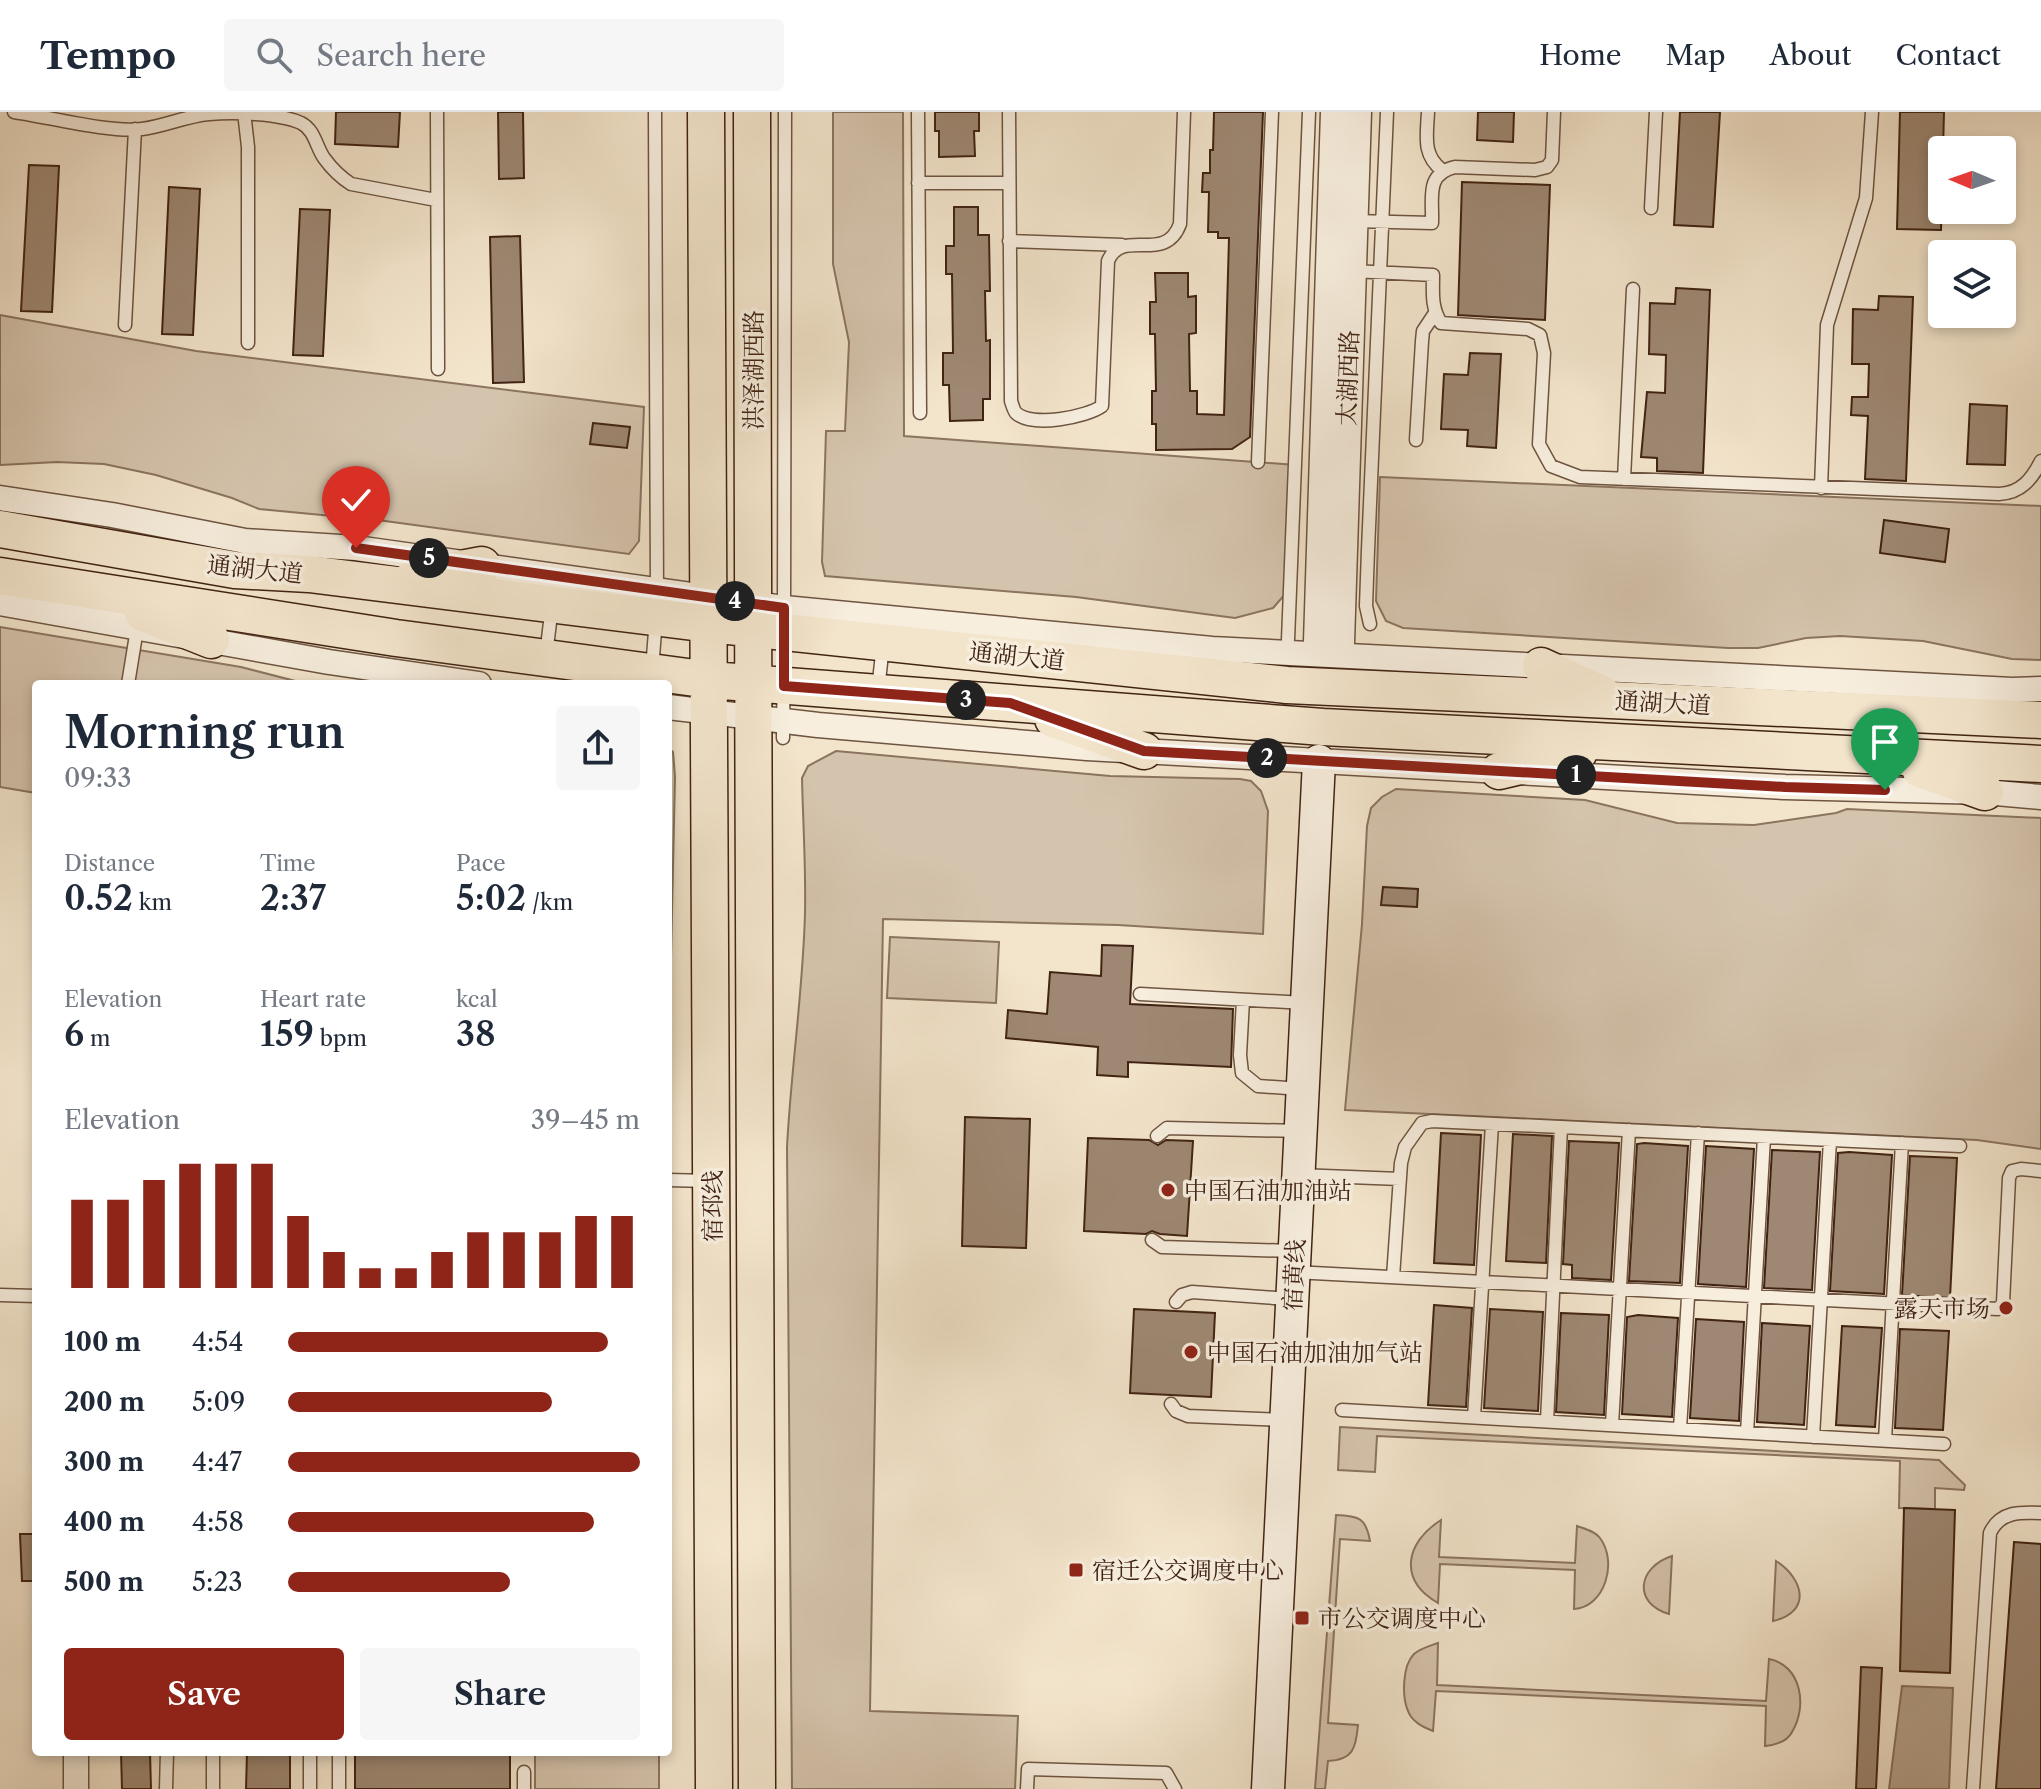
<!DOCTYPE html>
<html lang="en">
<head>
<meta charset="utf-8">
<style>
  body { margin:0; font-family:"Libre Caslon Text","Noto Serif SC",serif; background:#f6f6f7; color:#1f2937; height:100vh; display:flex; flex-direction:column; font-size:30px; white-space:nowrap }
  * { box-sizing:border-box; margin:0 }
  p { font-size:26px; color:#747a83 }
  .icon { flex:none; width:44px; height:44px; fill:none; stroke:currentColor; stroke-width:2; stroke-linecap:round; stroke-linejoin:round }
  .map { position:relative; flex:1; overflow:hidden }
  .sheet { position:absolute; left:32px; top:568px; width:640px; height:1076px; display:flex; flex-direction:column; background:#fff; border-radius:8px; box-shadow:0 4px 12px #0003 }
  .sheet>* { flex:none }
  .needle { width:52px; rotate:272deg }
  .controls { position:absolute; left:1928px; top:24px; display:grid; gap:16px }
  .controls a { display:grid; place-items:center; width:88px; height:88px; border-radius:8px; background:#fff; box-shadow:0 4px 12px #0003; font-size:40px }
  .pin { position:absolute; display:grid; place-items:center; width:68px; height:68px; color:#fff; margin:-82px -34px; border-radius:50% 50% 50% 0; rotate:-45deg; box-shadow:0 0 8px #0007 }
  .pin .icon { rotate:45deg }
  .km { position:absolute; width:40px; height:40px; margin:-20px; border-radius:50%; background:#222; color:#fff; font-size:22px; line-height:40px; text-align:center }
  .round { display:grid; place-items:center; flex:none; width:84px; height:84px; border-radius:8px; background:#f6f6f7 }
  .overview { display:flex; align-items:center; justify-content:space-between; height:136px; padding:0 32px }
  h1 { font-size:44px; font-weight:600; line-height:60px }
  .figures { display:grid; grid-template-columns:repeat(3,1fr); gap:12px; height:136px; padding:8px 32px }
  .figures div { display:grid; align-content:center }
  .figures b { font-size:34px; font-weight:600 }
  .figures small { font-size:22px; font-weight:400 }
  .figures p { font-size:22px }
  .chart { height:224px; padding:16px 32px }
  .chart p { display:flex; justify-content:space-between }
  .chart svg { width:100%; height:144px; margin-top:8px; stroke:#8f2418; stroke-width:6 }
  .primary-button { display:flex; gap:16px; margin-top:auto; padding:16px 32px }
  .primary-button a { flex:1; height:92px; border-radius:8px; background:#8f2418; color:#fff; font-size:32px; font-weight:600; line-height:92px; text-align:center }
  .primary-button a+a { background:#f6f6f7; color:#1f2937 }
  ul { padding:0 32px; list-style:none; font-size:26px }
  li { display:grid; grid-template-columns:128px 96px 1fr; align-items:center; height:60px }
  li i { height:20px; border-radius:10px; background:#8f2418 }
  header { display:flex; align-items:center; gap:48px; box-sizing:border-box; height:112px; padding:0 40px; background:#fff; border-bottom:2px solid #e0e1e3 }
  header strong { font-size:38px }
  nav { display:flex; gap:44px; margin-inline-start:auto; font-size:28px }
  .search { width:560px; height:72px; background:#f6f6f7; display:flex; align-items:center; gap:20px; box-sizing:border-box; padding:0 28px; border-radius:8px; color:#747a83; font-size:30px }
  .map>svg:first-child { display:block }
</style>
</head>
<body>
<header>
<strong>Tempo</strong>
<div class="search"><svg class="icon" aria-label="search" viewBox="0 0 24 24"><circle cx="10" cy="10" r="6"/><path d="M15 15l6 6"/></svg>Search here</div>
<nav><a>Home</a><a>Map</a><a>About</a><a>Contact</a></nav>
</header>
<div class="map">
<svg width="2041" height="1677" viewBox="0 0 2041 1677">
  <rect width="100%" height="100%" fill="#f3e5cc"/>
  <filter id="stains"><feTurbulence type="fractalNoise" baseFrequency=".0025" numOctaves="4"/><feColorMatrix values="0 0 0 0 .2 0 0 0 0 .09 0 0 0 0 .02 0 0 0 .5 -.17"/></filter>
  <radialGradient id="worn" r=".72"><stop offset=".6" stop-color="#630" stop-opacity="0"/><stop offset="1" stop-color="#630" stop-opacity=".3"/></radialGradient>
  <path fill="#d5c4ad" stroke="#8b7460" stroke-width="2" d="M833,0H903L904,324L1296,353L1287,480L1273,496L1235,506L1076,485L825,464L822,450L826,319H845L849,230L833,152Z
    M0,203L196,239L644,295L639,429L629,442L385,409L259,397L232,386L156,363L104,352L57,350L0,353Z
    M1380,365L2041,394V548L2012,547L1923,529L1840,524L1806,526L1758,536H1728L1403,516L1386,509L1376,489Z
    M0,515L241,555L307,572H36V681L0,675Z
    M668,636L673,640L675,665L668,980Z
    M836,639L1110,664L1240,667L1251,669L1261,679L1268,699L1263,822L1118,813L883,807L870,1599L1018,1604L1015,1677H792L787,1035C791,957 803,880 805,801C806,756 803,711 802,666L808,654Z
    M1396,677L1585,688L1677,711L1754,713L1836,701L1847,697L2041,706V1037L1977,1028L1345,998L1362,812L1367,714L1371,696L1382,685Z
    M890,825L999,830L996,891L887,886Z
    M1340,1315L1939,1348L1965,1373L1964,1378L1935,1376V1397L1899,1396L1900,1349L1377,1324L1375,1360L1338,1358Z
    M1336,1403C1358,1404 1366,1405 1370,1429L1340,1427L1328,1611L1358,1613C1356,1636 1353,1648 1328,1649L1325,1677H1315Z
    M1441,1408L1439,1445L1575,1451L1577,1414C1585,1417 1595,1419 1600,1426C1618,1450 1605,1495 1574,1497L1575,1458L1440,1452L1438,1491C1398,1468 1405,1431 1441,1408Z
    M1672,1444L1669,1502C1632,1491 1638,1455 1672,1444Z
    M1776,1449C1804,1467 1812,1500 1773,1509Z
    M1438,1531L1437,1573L1766,1589L1769,1547C1801,1553 1808,1594 1792,1620C1787,1630 1775,1633 1765,1634L1766,1594L1436,1579L1433,1619C1423,1615 1412,1610 1408,1599C1402,1585 1402,1554 1414,1542C1421,1536 1430,1534 1438,1531Z
    M535,1640H659V1677H535Z"/>
  <path fill="#b6a38d" stroke="#87705c" stroke-width="2" d="M1902,1574L1953,1576L1949,1677H1889Z"/>
  <path fill="#9e8873" stroke="#412313" stroke-width="2" d="M336,0H400L398,35L335,32Z
    M498,0H523L524,66L499,67Z
    M935,0H979V19H974L975,44L939,45V19H935Z
    M1214,0H1263L1250,325L1232,337L1156,338V312H1152V279H1156L1155,222H1150V190H1156L1155,161H1188V185L1196,184V221L1189,222L1190,279H1197V302L1224,303L1229,126H1218V120H1208L1209,80H1202L1203,61H1210V38H1213Z
    M1478,0H1514L1513,30L1477,28Z
    M1680,0H1720L1713,115L1674,113Z
    M1900,0H1944L1941,118L1897,117Z
    M29,53L59,54L52,200L21,199Z
    M1462,70L1550,73L1545,208L1458,203Z
    M169,75L200,77L193,223L162,222Z
    M954,95H978V123H989L990,179H985L986,229L990,228V287H983V308L950,309L949,273H943V241H953L952,162H946V134H954Z
    M300,97L330,98L323,244L293,243Z
    M520,124L524,270L493,271L490,125Z
    M1676,176L1710,178L1703,361L1657,359V346L1641,345L1647,280L1665,281L1666,243L1649,242L1650,191L1675,192Z
    M1879,184L1913,185L1906,369L1865,367L1868,304L1851,303L1852,285H1868L1869,252H1852L1853,197L1878,198Z
    M1470,241L1501,242L1496,336L1467,334L1468,318L1441,317L1444,262L1468,263Z
    M1970,292L2007,294L2005,353L1967,352Z
    M593,311L630,315L627,336L590,332Z
    M1884,408L1949,417L1945,450L1880,441Z
    M1383,775L1418,777L1417,795L1381,793Z
    M1102,833L1133,834L1130,892L1233,897L1231,955L1128,950V965L1097,963L1098,935L1006,926L1008,898L1047,902L1050,860L1101,864Z
    M965,1005L1030,1007L1026,1136L962,1134Z
    M1441,1021L1481,1023L1474,1153L1434,1151Z
    M1513,1022L1552,1024L1546,1151L1506,1149Z
    M1088,1026L1149,1028L1158,1033L1166,1028L1193,1029L1187,1124L1160,1122L1152,1119L1146,1122L1084,1119Z
    M1569,1029L1619,1031L1611,1168L1572,1166V1153L1563,1152Z
    M1644,1031L1688,1034L1680,1171L1629,1169L1637,1032Z
    M1706,1034L1754,1037L1746,1175L1698,1172Z
    M1772,1038L1820,1040L1812,1178L1764,1176Z
    M1849,1040L1892,1043L1884,1182L1830,1179L1838,1041Z
    M1910,1044L1957,1046L1950,1186L1902,1183Z
    M1434,1193L1472,1196L1466,1295L1428,1293Z
    M1134,1197L1215,1201L1211,1285L1130,1281Z
    M1490,1197L1543,1200L1538,1299L1484,1296Z
    M1561,1201L1609,1203L1604,1303L1556,1300Z
    M1638,1203L1678,1206L1672,1305L1622,1302L1627,1205Z
    M1696,1207L1744,1210L1739,1309L1690,1306Z
    M1762,1211L1810,1214L1804,1313L1757,1310Z
    M1842,1214L1882,1216L1875,1315L1836,1313Z
    M1900,1217L1949,1219L1943,1318L1895,1316Z
    M1904,1396L1955,1398L1950,1561L1900,1559Z
    M20,1422H36V1469H22Z
    M2014,1430L2041,1432V1677H1996Z
    M1861,1555L1882,1556L1876,1677H1856Z
    M121,1640H150L151,1677H122Z
    M247,1640H290V1677H246Z
    M355,1640H510V1677H355Z"/>
  <g fill="none" stroke-linecap="round" stroke-linejoin="round">
    <defs>
      <path id="service" d="M14,0C49,5 109,21 142,17C165,14 186,4 209,2C233,0 279,1 301,11C315,18 316,35 324,46C332,57 340,65 351,72L436,88
        M244,0L248,35V231
        M437,0L438,257
        M655,0L657,481
        M918,0L920,301
        M1009,0L1011,289C1012,292 1014,299 1016,301C1032,316 1087,305 1102,294L1108,149C1122,115 1165,153 1180,112L1184,0
        M1428,0C1427,23 1422,43 1442,58
        M918,71H1009
        M1651,96L1656,0
        M1353,109L1432,111C1433,86 1425,62 1455,55L1535,58L1547,55L1552,48L1554,0
        M1009,129L1122,133
        M1352,159L1433,163C1433,181 1431,195 1441,211L1528,217L1540,223L1544,241L1539,332L1551,354L1580,365L1999,382C2021,381 2032,367 2041,349
        M125,213L135,17
        M1416,328L1422,229L1423,219L1435,201
        M1258,350L1272,0
        M1624,367L1633,177
        M1821,376L1827,213L1866,86L1872,0
        M784,499L785,0
        M1370,512L1366,494L1368,438L1387,0
        M1288,528L1309,0
        M546,543L552,494
        M652,557L656,507
        M128,572L136,523
        M878,578L883,533
        M783,626L784,525
        M1140,882L1305,891
        M1243,888L1240,943L1242,961L1258,974L1301,977
        M1157,1024L1167,1016L1299,1019
        M1299,1063L1400,1067
        M668,1068L709,1069
        M1152,1128L1162,1135L1292,1139
        M1294,1160L1998,1197L2003,1191L2009,1066L2012,1059L2021,1057L2041,1059
        M1393,1165L1401,1051L1405,1035L1422,1011L1432,1009L1960,1034
        M0,1183L36,1184
        M1176,1190L1182,1183L1192,1180L1289,1187
        M1171,1292L1176,1299L1188,1304L1283,1308
        M1342,1298L1944,1332
        M1474,1305L1492,1012
        M1547,1309L1561,1015
        M1612,1313L1629,1018
        M1680,1317L1698,1021
        M1747,1321L1764,1025
        M1813,1325L1830,1028
        M1885,1328L1902,1031
        M310,1640V1677
        M339,1640V1677
        M524,1660V1677
        M166,1677L167,1640
        M213,1677V1640
        M1027,1677L1028,1657L1166,1661L1175,1677
        M1973,1677L1990,1421C2000,1399 2021,1400 2041,1401"/>
      <path id="minor" d="M0,386L112,403L245,429L356,436L784,496L1212,537L2012,578L2041,577
        M0,491L329,550L479,572
        M668,595L818,613L1087,636L1785,675L1985,680L2041,685
        M76,1677V1640"/>
      <path id="tertiary" d="M1318,530L1335,0
        M1340,531L1357,0"/>
      <path id="secondary" d="M1268,1677L1319,649"/>
      <path id="primary" d="M706,0L714,1677
        M752,0C754,559 753,1118 757,1677
        M0,417L235,458L309,462L709,512L1287,573L2041,608
        M0,464L396,526L710,568L1323,615L2041,652
        M413,466L482,453
        M143,501L211,528
        M1541,554L1602,582
        M1053,607L1144,639
        M1920,657L1985,680
        M1499,659L1579,640"/>
    </defs>
    <use href="#service" stroke="#6e5441" stroke-width="15"/>
    <use href="#minor" stroke="#6e5441" stroke-width="27"/>
    <use href="#tertiary" stroke="#6e5441" stroke-width="31"/>
    <use href="#secondary" stroke="#412313" stroke-width="35"/>
    <use href="#primary" stroke="#412313" stroke-width="39"/>
    <use href="#service" stroke="#f7eede" stroke-width="12"/>
    <use href="#minor" stroke="#f7eede" stroke-width="24"/>
    <use href="#tertiary" stroke="#f7eede" stroke-width="28"/>
    <use href="#secondary" stroke="#f7eede" stroke-width="32"/>
    <use href="#primary" stroke="#f3e5cc" stroke-width="36"/>
  </g>
  <g fill="none" stroke-linecap="round" stroke-linejoin="round">
    <defs>
      <path id="route" d="M356,436L784,496V574L1010,591L1144,639L1785,675L1885,678"/>
    </defs>
    <use href="#route" stroke="#fff" stroke-width="16"/>
    <use href="#route" stroke="#8f2418" stroke-width="10"/>
  </g>
  <g fill="#8f2418" stroke="#f7eede" stroke-width="3">
    <circle cx="1168" cy="1078" r="8"/>
    <circle cx="2006" cy="1196" r="8"/>
    <circle cx="1191" cy="1240" r="8"/>
    <rect x="1068" y="1450" width="16" height="16" rx="4"/>
    <rect x="1294" y="1498" width="16" height="16" rx="4"/>
  </g>
  <g text-anchor="middle" dominant-baseline="central" stroke-width="7" stroke-linejoin="round" paint-order="stroke">
    <g font-size="24" fill="#412313" stroke="#f7eede">
      <text transform="translate(753 258) rotate(-90)">洪泽湖西路</text>
      <text transform="translate(1348 266) rotate(-88)">太湖西路</text>
      <text transform="translate(255 457) rotate(6)">通湖大道</text>
      <text transform="translate(1017 544) rotate(6)">通湖大道</text>
      <text transform="translate(1663 591) rotate(3)">通湖大道</text>
      <text transform="translate(712 1094) rotate(-90)">宿邳线</text>
      <text transform="translate(1294 1163) rotate(-87)">宿黄线</text>
    </g>
    <g font-size="24" fill="#412313" stroke="#f7eede" text-anchor="start">
      <text x="1184" y="1078">中国石油加油站</text>
      <text x="1990" y="1196" text-anchor="end">露天市场</text>
      <text x="1207" y="1240">中国石油加油加气站</text>
      <text x="1092" y="1458">宿迁公交调度中心</text>
      <text x="1318" y="1506">市公交调度中心</text>
    </g>
  </g>
  <rect width="100%" height="100%" filter="url(#stains)"/>
  <rect width="100%" height="100%" fill="url(#worn)"/>
</svg>
<div class="controls">
<a><svg class="needle" viewBox="-14 -14 28 28"><path d="M0-13l5 13h-10z" fill="#e53935"/><path d="M0 13l5-13h-10z" fill="#747a83"/></svg></a>
<a><svg class="icon" aria-label="layers" viewBox="0 0 24 24"><path d="M12 4l9 5-9 5-9-5zM3 14l9 5 9-5"/></svg></a>
</div>
<div class="pin" style="left:1885px;top:678px;background:#1e9e55"><svg class="icon" aria-label="arrive" viewBox="0 0 24 24"><path d="M6 21V4h12l-3 4 3 4H6"/></svg></div>
<div class="pin" style="left:356px;top:436px;background:#d93025"><svg class="icon" aria-label="check" viewBox="0 0 24 24"><path d="M5 12l5 5 9-10"/></svg></div>
<b class="km" style="left:1576px;top:663px">1</b>
<b class="km" style="left:1267px;top:646px">2</b>
<b class="km" style="left:966px;top:588px">3</b>
<b class="km" style="left:735px;top:489px">4</b>
<b class="km" style="left:429px;top:446px">5</b>
<section class="sheet">
<div class="overview"><div><h1>Morning run</h1><p>09:33</p></div><a class="round"><svg class="icon" aria-label="share" viewBox="0 0 24 24"><path d="M12 15V3M7 8l5-5 5 5M5 13v7h14v-7"/></svg></a></div>
<div class="figures">
<div><p>Distance</p><b>0.52<small> km</small></b></div>
<div><p>Time</p><b>2:37</b></div>
<div><p>Pace</p><b>5:02<small> /km</small></b></div>
</div>
<div class="figures">
<div><p>Elevation</p><b>6<small> m</small></b></div>
<div><p>Heart rate</p><b>159<small> bpm</small></b></div>
<div><p>kcal</p><b>38</b></div>
</div>
<div class="chart"><p><span>Elevation</span>39–45 m</p>
<svg viewBox="0 0 160 44" preserveAspectRatio="none"><path d="M5 44V17M15 44V17M25 44V11M35 44V6M45 44V6M55 44V6M65 44V22M75 44V33M85 44V38M95 44V38M105 44V33M115 44V27M125 44V27M135 44V27M145 44V22M155 44V22"/></svg>
</div>
<ul>
<li><b>100 m</b>4:54<i style="width:91%"></i></li>
<li><b>200 m</b>5:09<i style="width:75%"></i></li>
<li><b>300 m</b>4:47<i style="width:100%"></i></li>
<li><b>400 m</b>4:58<i style="width:87%"></i></li>
<li><b>500 m</b>5:23<i style="width:63%"></i></li>
</ul>
<div class="primary-button"><a>Save</a><a>Share</a></div>
</section>
</div>
</body>
</html>
